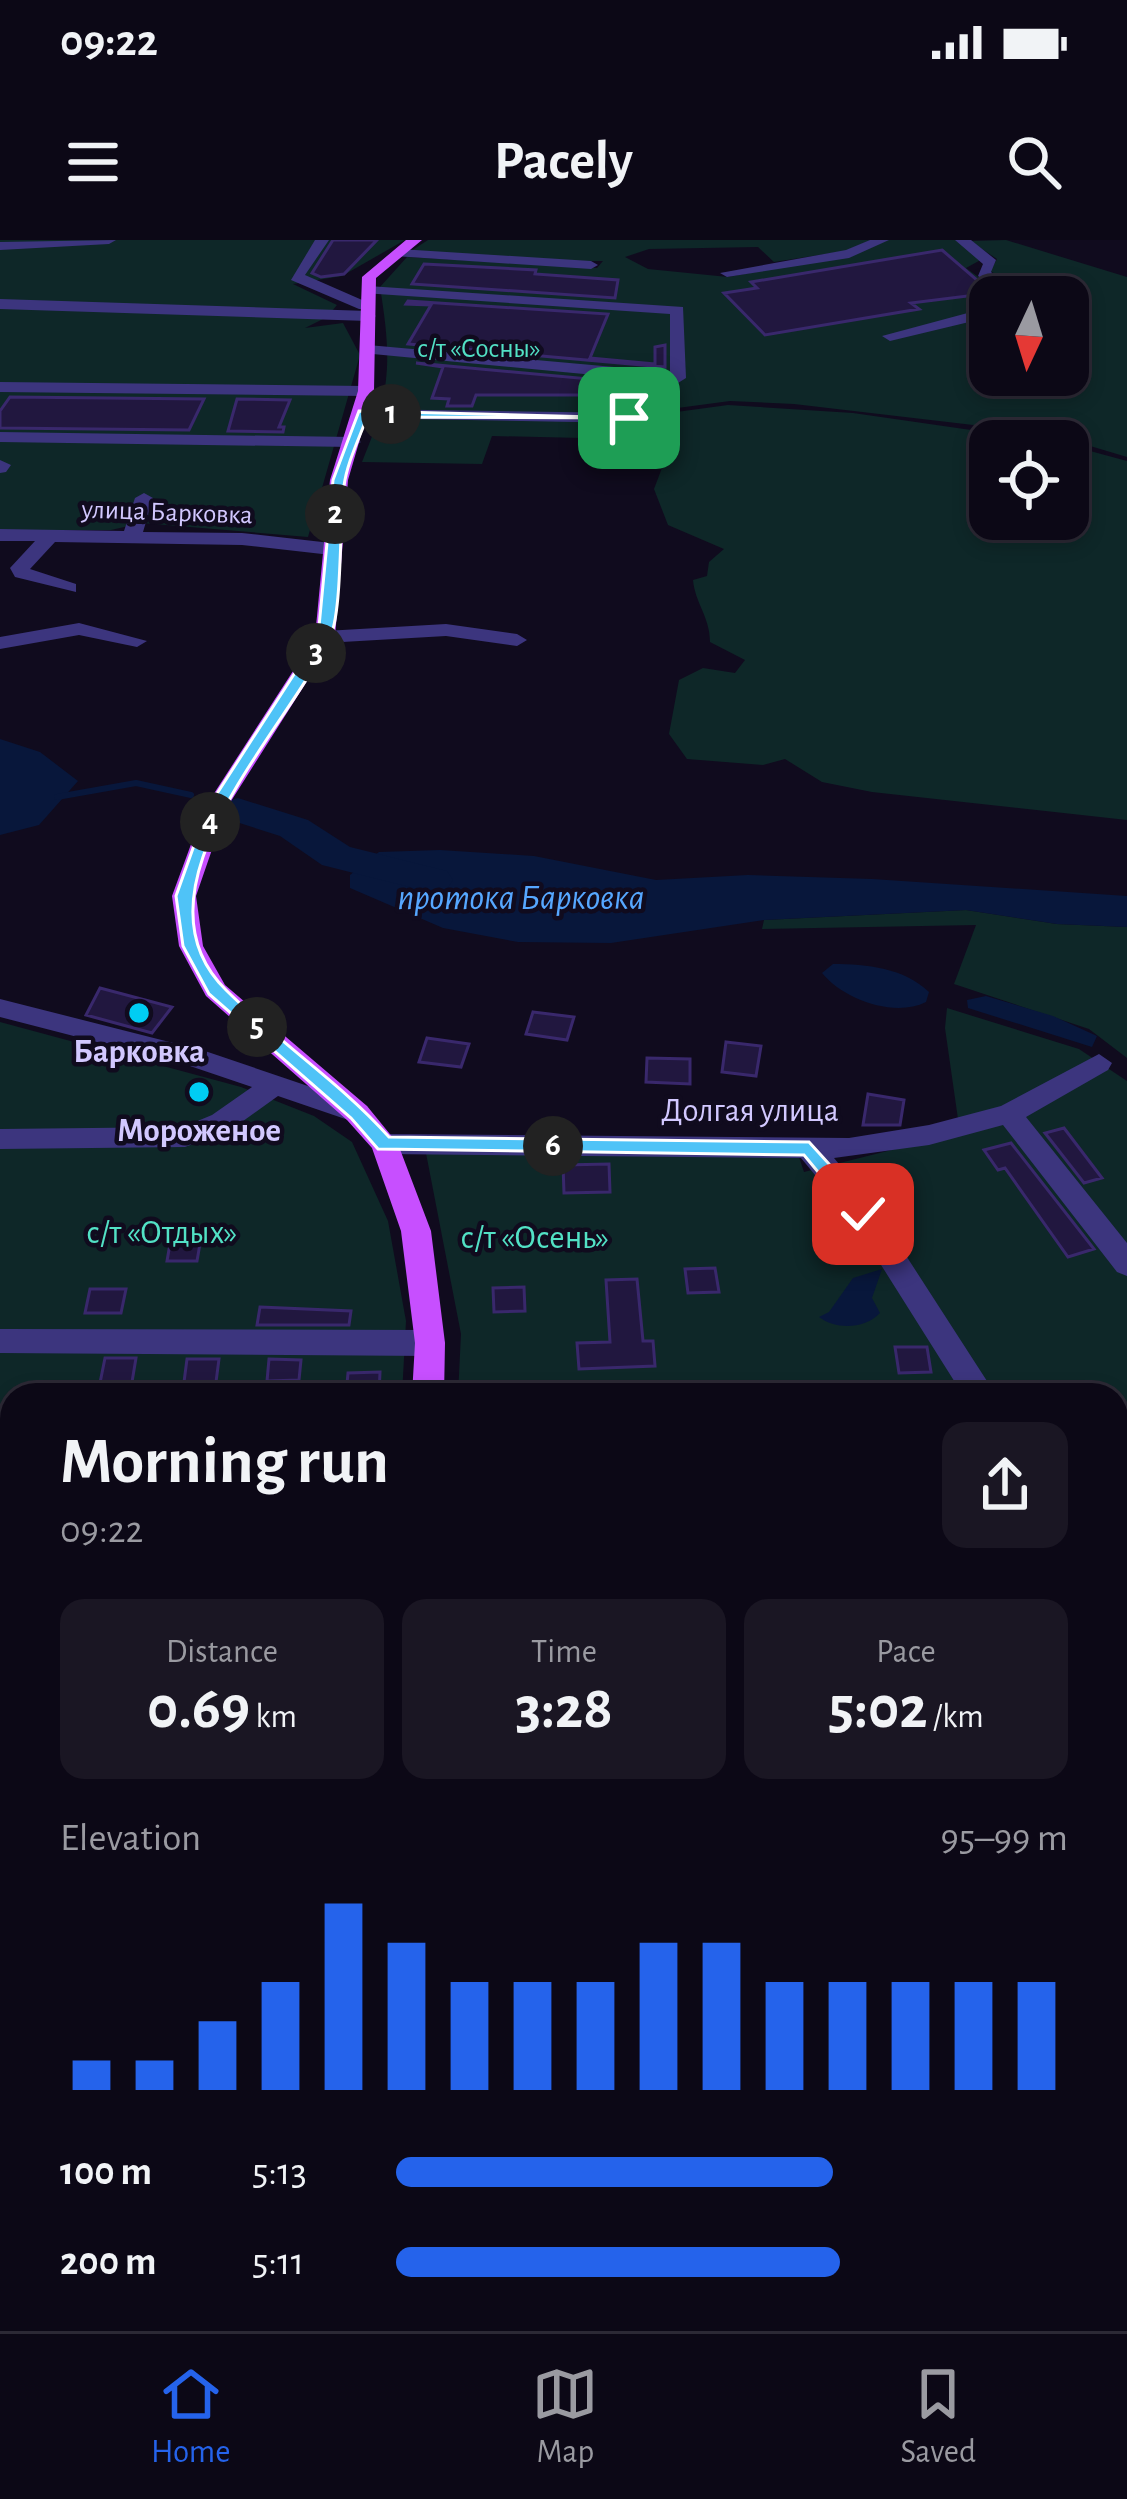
<!DOCTYPE html>
<html lang="en">
<head>
<meta charset="utf-8">
<style>
  body { margin:0; font-family:"Alegreya Sans",sans-serif; background:#1a1623; color:#f1f3f6; height:100vh; display:flex; flex-direction:column; font-size:45px; white-space:nowrap }
  * { box-sizing:border-box; margin:0 }
  p { font-size:39px; color:#9a9aa1 }
  .icon { flex:none; width:66px; height:66px; fill:none; stroke:currentColor; stroke-width:2; stroke-linecap:round; stroke-linejoin:round }
  .map { position:relative; flex:1; overflow:hidden }
  .side { position:absolute; left:0px; top:1143px; width:1128px; height:948px; display:flex; flex-direction:column; background:#0c0816; border-radius:36px 36px 0 0; box-shadow:0 6px 18px #0003,0 0 0 3px #2c2935 }
  .side>* { flex:none }
  .needle { width:78px; rotate:184deg }
  .controls { position:absolute; left:969px; top:36px; display:grid; gap:24px }
  .controls a { display:grid; place-items:center; width:120px; height:120px; border-radius:24px; background:#0c0816; box-shadow:0 6px 18px #0003,0 0 0 3px #2c2935; font-size:60px }
  .pin { position:absolute; display:grid; place-items:center; width:102px; height:102px; color:#fff; margin:-51px; border-radius:24px; box-shadow:0 6px 18px #0006 }
  .km { position:absolute; width:60px; height:60px; margin:-30px; border-radius:50%; background:#222; color:#fff; font-size:33px; line-height:60px; text-align:center }
  .round { display:grid; place-items:center; flex:none; width:126px; height:126px; border-radius:24px; background:#1a1623 }
  .overview { display:flex; align-items:center; justify-content:space-between; height:204px; padding:0 60px }
  h1 { font-size:66px; font-weight:700; line-height:90px }
  .metrics { display:grid; grid-template-columns:repeat(3,1fr); gap:18px; height:204px; padding:12px 60px }
  .metrics div { display:grid; align-content:center; border-radius:24px; background:#1a1623; text-align:center }
  .metrics b { font-size:60px; font-weight:700 }
  .metrics small { font-size:33px; font-weight:400 }
  .metrics p { font-size:33px }
  .chart { height:336px; padding:24px 60px }
  .chart p { display:flex; justify-content:space-between }
  .chart svg { width:100%; height:216px; margin-top:12px; stroke:#2563eb; stroke-width:6 }
  ul { padding:0 60px; list-style:none; font-size:39px }
  li { display:grid; grid-template-columns:192px 144px 1fr; align-items:center; height:90px }
  li i { height:30px; border-radius:15px; background:#2563eb }
  .status { display:flex; justify-content:space-between; align-items:center; height:84px; padding:0 60px; background:#0c0816; direction:ltr }
  .status svg { height:33px; fill:currentColor }
  header { display:flex; justify-content:space-between; align-items:center; height:156px; padding:0 60px; background:#0c0816; font-size:54px; font-weight:700 }
  .tab-bar { display:flex; justify-content:space-around; align-items:center; height:168px; border-top:3px solid #2c2935; background:#0c0816; font-size:33px; color:#9a9aa1 }
  .tab-bar a { display:grid; justify-items:center; gap:6px }
  .tab-bar .selected { color:#2563eb }
  .map>svg:first-child { display:block }
</style>
</head>
<body>
<div class="status"><b>09:22</b><svg viewBox="0 0 49 12"><path d="M0 12V9h3v3zM5 12V6h3v6zM10 12V3h3v9zM15 12V0h3v12zM26 1h20v11H26zM47 4h2v5h-2z"/></svg></div>
<header><svg class="icon" aria-label="menu" viewBox="0 0 24 24"><path d="M4 6h16M4 12h16M4 18h16"/></svg>Pacely<svg class="icon" aria-label="search" viewBox="0 0 24 24"><circle cx="10" cy="10" r="6"/><path d="M15 15l6 6"/></svg></header>
<div class="map">
<svg width="1127" height="2091" viewBox="0 0 1127 2091">
  <rect width="100%" height="100%" fill="#100b1e"/>
  <path fill="#0e2728" d="M0,0H405L342,36L293,44L337,65L327,77L305,88L343,83L360,115L308,297L142,283L111,290H0Z
    M428,0H871L845,11L774,22L758,7L649,9L625,17L648,29L728,37L852,15L888,0H956L986,17L966,28L1006,57H990V135H1068V57H1012L1020,48L990,31L997,19L970,1L1006,0L1127,37V217L1050,194L794,164L730,161L625,175V199L492,196L482,224L362,222C391,153 392,121 380,47L407,17L597,28L603,21H519L411,11Z
    M728,165L853,173L1047,201H990V279H1068V205L1127,221V580L872,552L822,542L785,519L763,525L687,519L669,494L679,440L703,428L735,433L745,420L710,402C710,377 695,363 693,340L707,336L709,322L724,309L668,285L654,249L665,220L664,209L643,208L641,189L647,176Z
    M966,670L1057,684L1127,687V818L1089,789L954,744L976,685L762,689L764,680Z
    M947,768L1079,809L1127,841V1727L1116,1708V1155H458L461,1094L425,908L798,914L804,932L967,891L958,879L945,788Z
    M0,782L241,847L314,876L352,902L388,981L406,1081L402,1155H12V1379L0,1380Z
    M0,1395H12V2079H359L358,2091H0Z
    M1116,1752L1127,1772V2091H422L423,2079H1116Z"/>
  <path fill="#08173b" d="M0,499L40,512L78,541L39,585L0,595Z
    M440,610L534,616L656,640L748,635L872,639L1127,656V687L1057,684L966,670L764,680L611,703L518,702L443,688L350,648V635L379,612Z
    M833,724C867,724 904,728 929,752L926,762C894,778 843,759 822,733Z
    M986,756L1053,776L1097,796L1092,807L968,768L967,760Z
    M882,1029L872,1058L880,1073C865,1089 836,1090 819,1077L829,1072L853,1038Z"/>
  <g fill="none" stroke-linecap="round" stroke-linejoin="round">
    <path stroke="#08173b" stroke-width="6" d="M57,557L136,543L191,555"/>
    <path fill="#08173b" fill-rule="evenodd" d="M238,558L308,580L350,607L447,631L453,640L447,649L433,653L322,625L280,596L224,578L219,570L224,562Z"/>
  </g>
  <path fill="#21173f" stroke="#39286c" stroke-width="3" d="M333,0H377L344,34L321,37L312,33Z
    M942,10L992,53L911,63L919,69L765,95L724,53L757,48L751,42Z
    M424,24L536,30L535,34L618,40L615,58L412,44Z
    M408,61L608,74L590,118L655,124V107L665,105V127L408,104L431,65L406,64Z
    M416,123L677,147V155H476L472,166H447L449,159L432,158L443,127Z
    M10,157L204,159L189,190L0,188V171Z
    M237,159L290,160L279,187H284L283,192L228,191Z
    M100,748L172,767L152,793L86,775Z
    M533,772L574,777L567,800L526,794Z
    M427,798L469,804L461,827L419,822Z
    M726,802L761,806L756,836L722,832Z
    M647,818L690,819V844L646,842Z
    M868,854L904,860L900,885H863Z
    M1064,888L1102,938L1084,943L1045,893Z
    M1011,903L1094,1009L1068,1017L1005,928L998,930L984,910Z
    M609,924L610,952L564,953L563,925Z
    M171,998H201L197,1021H167Z
    M715,1028L719,1052L688,1053L685,1029Z
    M637,1039L643,1101H653L655,1126L579,1129L577,1103L610,1102L606,1040Z
    M524,1047L525,1071L494,1072L493,1048Z
    M90,1049H126L121,1073H85Z
    M260,1067L351,1071L349,1085H257Z
    M895,1107H927L931,1132L899,1133Z
    M105,1118H136L132,1142L100,1143Z
    M187,1119H219L216,1142H184Z
    M269,1119L301,1120L299,1140L267,1141Z
    M380,1132L379,1155H346L348,1133Z"/>
  <g fill="none" stroke-linecap="round" stroke-linejoin="round">
    <path fill="#3c357e" fill-rule="evenodd" d="M116,0L109,4L0,10V2Z
      M315,0H329L305,35L369,63V69H359L291,40Z
      M870,0H889L849,18L727,37L720,33L846,10Z
      M955,0H971L996,20L991,32L1022,57H1005L978,36L983,24Z
      M399,9L591,21L598,25L591,29L394,16Z
      M368,46L683,67L686,138L678,143L362,113V107L368,105L670,132V74L363,53Z
      M0,59L368,71L376,76L368,81L0,69Z
      M990,67V77L890,101L882,96Z
      M0,142L366,146L374,151L366,156L0,152Z
      M363,169L629,173L637,178L629,183L357,178V170Z
      M0,192L352,197L361,202L352,207L0,202Z
      M0,220L11,225L6,232L0,233Z
      M144,253L153,258L143,292L242,293L331,303L340,309L331,315L242,305L55,302L30,329L76,344V352L15,337L10,328L35,301H0V289L124,291L135,258Z
      M79,383L147,401L137,407L79,395L0,409V397Z
      M446,384L517,394L527,400L517,406L446,396L325,403L315,397L325,391Z
      M0,759L205,811L367,866L371,873L357,883L278,856L232,889L185,907L0,909V889L183,887L212,875L252,847L190,826L0,777Z
      M1099,814L1112,823L1108,830L1026,877L1127,1003V1036L1117,1032L1003,885L929,905L834,918L874,966L996,1155H963L854,982L801,918L384,914L370,904L384,894L849,898L929,885L1001,866Z
      M0,1089L430,1090L441,1094L445,1103L441,1112L430,1116L0,1113Z
      M1127,1343V1375L1116,1378V1346Z
      M0,1369H12V1401H0Z
      M12,1564V1602L0,1605V1567Z
      M1116,1701L1127,1705V1760L1116,1756Z
      M1116,1885H1127V1929H1116Z
      M151,2079H197L196,2091H150Z"/>
    <path fill="#c74fff" fill-rule="evenodd" d="M406,0H422L376,38L374,151L348,240L335,397L226,569L196,656L203,706L225,745L367,866L398,904L431,991L445,1103L444,1155H412L415,1103L401,991L372,908L347,880L206,756L179,706L172,656L204,569L315,397L330,240L358,151L362,37Z
      M358,2079H404L403,2091H357Z"/>
  </g>
  <path fill="#4fc3f7" stroke="#fff" stroke-width="3" d="M359,171L635,178L367,177C359,199 347,223 344,246C339,283 343,372 329,401C285,491 124,650 226,750C278,802 340,842 389,897L809,902L870,969V979H857L804,915L378,909L351,878L209,754L183,706L176,656L207,569L318,397L333,240Z"/>
  <g fill="#00cdf3" stroke="#100b1e" stroke-width="4.5">
    <circle cx="139" cy="773" r="12"/>
    <circle cx="199" cy="852" r="12"/>
  </g>
  <g text-anchor="middle" dominant-baseline="central" stroke-width="9" stroke-linejoin="round" paint-order="stroke">
    <g font-size="27" fill="#52e1c5" stroke="#100b1e">
      <text x="479" y="108">с/т «Сосны»</text>
    </g>
    <g font-size="27" fill="#d2c8ff" stroke="#100b1e">
      <text transform="translate(167 272) rotate(2)">улица Барковка</text>
    </g>
    <g font-size="33" font-weight="bold" fill="#d2c8ff" stroke="#100b1e">
      <text x="139" y="812">Барковка</text>
      <text x="199" y="891">Мороженое</text>
    </g>
    <g font-size="33" fill="#d2c8ff" stroke="#100b1e">
      <text x="750" y="871">Долгая улица</text>
    </g>
    <g font-size="33" fill="#52e1c5" stroke="#100b1e">
      <text x="162" y="993">с/т «Отдых»</text>
      <text x="535" y="998">с/т «Осень»</text>
    </g>
    <g font-size="36" font-style="italic" fill="#56a7ff" stroke="#100b1e">
      <text x="521" y="658">протока Барковка</text>
    </g>
  </g>
</svg>
<div class="controls">
<a><svg class="needle" viewBox="-14 -14 28 28"><path d="M0-13l5 13h-10z" fill="#e53935"/><path d="M0 13l5-13h-10z" fill="#9a9aa1"/></svg></a>
<a><svg class="icon" aria-label="locate" viewBox="0 0 24 24"><circle cx="12" cy="12" r="6"/><path d="M12 2v4M12 18v4M2 12h4M18 12h4"/></svg></a>
</div>
<div class="pin" style="left:629px;top:178px;background:#1e9e55"><svg class="icon" aria-label="arrive" viewBox="0 0 24 24"><path d="M6 21V4h12l-3 4 3 4H6"/></svg></div>
<div class="pin" style="left:863px;top:974px;background:#d93025"><svg class="icon" aria-label="check" viewBox="0 0 24 24"><path d="M5 12l5 5 9-10"/></svg></div>
<b class="km" style="left:391px;top:174px">1</b>
<b class="km" style="left:335px;top:274px">2</b>
<b class="km" style="left:316px;top:413px">3</b>
<b class="km" style="left:210px;top:582px">4</b>
<b class="km" style="left:257px;top:787px">5</b>
<b class="km" style="left:553px;top:906px">6</b>
<section class="side">
<div class="overview"><div><h1>Morning run</h1><p>09:22</p></div><a class="round"><svg class="icon" aria-label="share" viewBox="0 0 24 24"><path d="M12 15V3M7 8l5-5 5 5M5 13v7h14v-7"/></svg></a></div>
<div class="metrics">
<div><p>Distance</p><b>0.69<small> km</small></b></div>
<div><p>Time</p><b>3:28</b></div>
<div><p>Pace</p><b>5:02<small> /km</small></b></div>
</div>
<div class="chart"><p><span>Elevation</span>95–99 m</p>
<svg viewBox="0 0 160 44" preserveAspectRatio="none"><path d="M5 44V38M15 44V38M25 44V30M35 44V22M45 44V6M55 44V14M65 44V22M75 44V22M85 44V22M95 44V14M105 44V14M115 44V22M125 44V22M135 44V22M145 44V22M155 44V22"/></svg>
</div>
<ul>
<li><b>100 m</b>5:13<i style="width:65%"></i></li>
<li><b>200 m</b>5:11<i style="width:66%"></i></li>
</ul>
</section>
</div>
<nav class="tab-bar">
<a class="selected"><svg class="icon" aria-label="home" viewBox="0 0 24 24"><path d="M3 11l9-7 9 7M6 9v11h12V9"/></svg>Home</a>
<a><svg class="icon" aria-label="map" viewBox="0 0 24 24"><path d="M3 6l6-2 6 2 6-2v14l-6 2-6-2-6 2zM9 4v14M15 6v14"/></svg>Map</a>
<a><svg class="icon" aria-label="saved" viewBox="0 0 24 24"><path d="M7 4h10v16l-5-4-5 4z"/></svg>Saved</a>
</nav>
</body>
</html>
